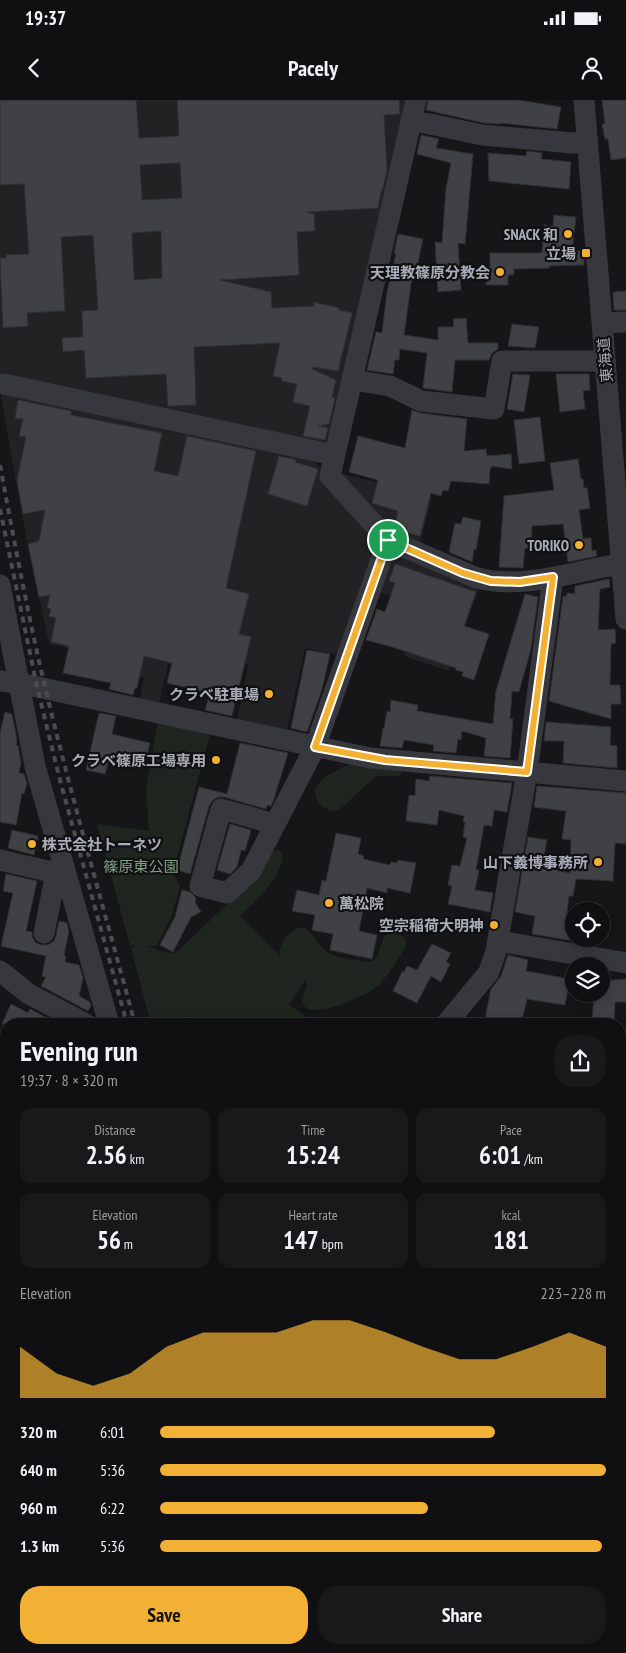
<!DOCTYPE html>
<html lang="en">
<head>
<meta charset="utf-8">
<style>
  body { margin:0; font-family:"PT Sans Narrow","Noto Sans JP",sans-serif; background:#19191b; color:#f1f3f6; height:100vh; display:flex; flex-direction:column; font-size:19px; white-space:nowrap }
  * { box-sizing:border-box; margin:0 }
  p { font-size:16px; color:#9c9d9f }
  .icon { flex:none; width:28px; height:28px; fill:none; stroke:currentColor; stroke-width:2; stroke-linecap:round; stroke-linejoin:round }
  .map { position:relative; flex:1; overflow:hidden }
  .panel { position:absolute; left:0px; top:918px; width:626px; height:636px; display:flex; flex-direction:column; background:#101012; border-radius:20px 20px 0 0; box-shadow:0 2px 12px #0003,0 0 0 1px #303032 }
  .panel>* { flex:none }
  .controls { position:absolute; left:565px; top:802px; display:grid; gap:10px }
  .controls a { display:grid; place-items:center; width:45px; height:45px; border-radius:50%; background:#101012; box-shadow:0 2px 12px #0003,0 0 0 1px #303032; font-size:25px }
  .pin { position:absolute; display:grid; place-items:center; width:42px; height:42px; color:#fff; margin:-21px; border:2px solid #fff; border-radius:50%; box-shadow:0 1px 5px #0007 }
  .round { display:grid; place-items:center; flex:none; width:52px; height:52px; border-radius:20px; background:#19191b }
  .headline { display:flex; align-items:center; justify-content:space-between; height:85px; padding:0 20px }
  h1 { font-size:28px; font-weight:700; line-height:38px }
  .metrics { display:grid; grid-template-columns:repeat(3,1fr); gap:8px; height:85px; padding:5px 20px }
  .metrics div { display:grid; align-content:center; border-radius:12px; background:#19191b; text-align:center }
  .metrics b { font-size:25px; font-weight:700 }
  .metrics small { font-size:14px; font-weight:400 }
  .metrics p { font-size:14px }
  .chart { height:140px; padding:10px 20px }
  .chart p { display:flex; justify-content:space-between }
  .chart svg { width:100%; height:90px; margin-top:5px; fill:#f2b134; opacity:.7 }
  .cta { display:flex; gap:10px; margin-top:auto; padding:10px 20px }
  .cta a { flex:1; height:58px; border-radius:20px; background:#f2b134; color:#111; font-size:20px; font-weight:700; line-height:58px; text-align:center }
  .cta a+a { background:#19191b; color:#f1f3f6 }
  ul { padding:0 20px; list-style:none; font-size:16px }
  li { display:grid; grid-template-columns:80px 60px 1fr; align-items:center; height:38px }
  li i { height:12px; border-radius:6px; background:#f2b134 }
  .status { display:flex; justify-content:space-between; align-items:center; height:35px; padding:0 25px; background:#101012; direction:ltr }
  .status svg { height:14px; fill:currentColor }
  header { display:flex; justify-content:space-between; align-items:center; height:65px; padding:0 20px; background:#101012; font-size:22px; font-weight:700 }
  .map>svg:first-child { display:block }
</style>
</head>
<body>
<div class="status"><b>19:37</b><svg viewBox="0 0 49 12"><path d="M0 12V9h3v3zM5 12V6h3v6zM10 12V3h3v9zM15 12V0h3v12zM26 1h20v11H26zM47 4h2v5h-2z"/></svg></div>
<header><svg class="icon" aria-label="back" viewBox="0 0 24 24"><path d="M15 5l-7 7 7 7"/></svg>Pacely<svg class="icon" aria-label="person" viewBox="0 0 24 24"><circle cx="12" cy="8" r="4"/><path d="M4 21q1-7 8-7t8 7"/></svg></header>
<div class="map">
<svg width="626" height="1553" viewBox="0 0 626 1553">
  <rect width="100%" height="100%" fill="#161618"/>
  <path fill="#222225" d="M0,0H409L330,347L0,276Z
    M0,291L312,359L321,368L320,374L377,438L344,556L305,548L286,634L236,624L249,564L223,558L219,576L168,564L158,607L139,603L144,578L108,570L110,557L49,544L26,437Z
    M337,372L432,397L419,447L391,435Z
    M388,447L480,485L449,571L404,556L422,508L373,490Z"/>
  <path fill="#1e261f" d="M158,619L211,631L173,773L180,786L171,818L157,845L148,846C158,850 168,857 179,850L252,780L273,750H279L283,755C281,779 256,800 240,816L281,857C280,854 279,850 281,846C283,839 295,825 304,828C314,832 318,845 326,851C336,859 355,859 368,862C383,861 377,841 388,833C399,833 409,836 405,848C396,861 388,878 375,888C364,896 308,923 303,903C301,896 306,891 307,885L305,881L289,905L308,918L304,924H197L185,916L181,924H151L132,852V849L135,845H130L97,724L149,731L146,688Z
    M354,663L401,669L402,672L400,676H376L339,710C327,715 310,699 317,686C321,677 344,666 354,663Z
    M620,1080L626,1081V1099L620,1098Z"/>
  <path fill="#404145" stroke="#303034" fill-rule="evenodd" d="M0,0H136L139,38L179,36L177,0H399L400,14L384,15L387,71L382,91H381L378,108L306,112L314,114L315,131L297,132L299,175L220,180L271,192L272,208L314,206V202L339,208V210L352,213L338,271L313,267L312,269L336,280L332,297L335,298L329,324L318,326L328,328L325,340L303,336L310,306L293,302L297,284L282,281V278L273,276L280,243L194,247L196,305L168,306L166,274L86,278L84,250L63,252L62,238L83,237L82,211L98,210L93,135L61,137L65,211L27,213L28,226L3,228L0,158H6V155L29,154L24,84L0,85ZM180,63L182,98L142,100L140,65ZM161,131L162,178L134,180L132,133Z
    M428,0H518L561,7L557,29L501,23V24L484,23L426,10Z
    M602,0H626V58L611,60L608,39H605L602,24H605Z
    M421,35L439,39L436,48L473,54L465,144L458,143L461,190L438,192L435,142L442,143L446,89L451,63L417,54Z
    M527,51L542,53L541,59L571,62L569,89L489,81L488,53L526,56Z
    M554,115L576,117L572,151H584V165L549,166L550,168L514,169V175H508V185H486L487,168H490V153H542L544,125L553,126Z
    M398,134L423,139L415,177H412L404,235L438,240V227H454L453,219L466,218L468,243H498V249L492,253L489,260H455L452,292L423,288L427,253L400,249L399,260H395L393,274L367,270L376,232L382,233L387,192L396,154L394,153Z
    M626,191V210H614L613,192Z
    M512,224L539,227L535,248L508,246Z
    M513,274L530,275L524,312L507,309Z
    M556,274H589L590,290L583,291L585,309L560,312Z
    M18,300L71,311V315L162,333L154,371L178,376L187,336L256,351L226,488L249,494L239,534L251,537L232,616L205,610L210,593L167,583L172,563L144,556L137,588H135L133,595L109,589L111,583L63,573L69,546L51,542L56,518L49,516L51,509L47,508L50,495L39,497L28,444L39,441L45,410L23,414L17,380L26,337L19,336L23,319L15,318Z
    M412,310L420,313L467,319L464,351L486,349L487,356L511,354L512,369L492,366L490,369L489,384L451,381L448,391L443,390L441,396L431,393L420,436L395,430L394,428L398,411L372,403L378,380L349,372L358,336L405,348Z
    M540,317L545,361L519,364L514,320Z
    M279,356L296,360L295,362L318,369L307,406L268,394Z
    M578,359L581,379H583L584,388H587L590,408L579,410L583,439L591,438L592,451L596,450L597,456L568,462L563,424L532,426L531,449L525,448L523,468L499,467L504,396L554,390L550,363Z
    M463,417L481,421L476,450L474,449L472,462L449,452L455,423L461,424Z
    M395,464L476,492L464,526L489,534L474,580L462,576L463,572L456,570V568L389,546L366,540L377,509L385,512L395,483L389,481Z
    M609,479L610,487L600,489L598,530L615,529L616,543L611,544L610,585H620L621,604H611V619L549,601L563,496L566,497L567,493L575,494V486Z
    M525,494L538,497L531,549L519,592L512,591L510,619H513L510,658L484,656L486,638L462,631L461,640L458,639L456,653L433,651L434,645L404,640L402,648L380,646L383,628L384,629L387,611L390,612L391,600L418,605L417,611L493,624L496,591Z
    M307,550L330,554L322,589L307,632L291,628Z
    M5,612L12,614L17,640L16,645L18,646L21,662L19,673L24,674L27,683L24,694L22,693L16,725L0,722V633Z
    M99,613L116,616L112,634L150,643L144,667L109,659L105,674L86,670Z
    M546,622L611,627L610,645L617,646V668L563,663L564,641H544Z
    M240,643L288,653L274,699L271,706L267,705L266,709L224,697H218L213,700L209,706L190,774L177,770L199,687L227,694Z
    M430,676L512,683L507,712L494,710L492,726L484,725L476,770H479L475,790L493,793L490,812L448,804L452,786L448,785L452,765L460,766L467,738L463,737L465,722H463L464,716L439,710L437,725L406,721L409,695L415,696L416,679L429,681Z
    M537,686L626,693V744L615,743L613,781L576,779L573,796H569L566,821L574,822V841L532,834L535,816L515,812L528,737L547,740L542,767L570,773L571,740L562,739L566,711L534,707Z
    M230,724L251,730L245,751L241,750L237,767L230,774L217,770Z
    M12,730L38,736L34,755L8,748Z
    M336,733L361,738L358,754L364,756L363,759L390,765L391,762L397,763L398,760L416,763L410,793L387,788V793L367,788L359,831L377,835L372,859L330,850L333,834L312,830L315,815L292,811L297,790L319,795L322,780L326,781Z
    M6,774L37,781L26,831L32,832V837L36,843L42,845H48L54,841L56,836L59,821L67,823L69,831L64,855L66,856L65,862L79,865L83,878L79,896L90,902L91,906L88,911L41,886L46,877L42,876L46,856L1,846L13,793L3,791Z
    M182,790L190,792L196,798L195,802L201,812L191,817L173,852L160,845L175,817Z
    M432,844L451,853L446,862L450,864L441,882L431,876L417,903L393,891L402,872H404L407,866L417,870Z
    M508,855L528,860L526,871L570,879L565,905L527,899L521,924H484L491,889L501,876Z
    M626,879V902H615L614,924H592L594,894H601V881Z
    M11,904L28,913L30,909L59,924H2Z"/>
  <g fill="none" stroke-linecap="round" stroke-linejoin="round">
    <path stroke="#37383d" stroke-width="21" d="M416,0L330,376L388,440L477,478C525,490 573,471 621,464
      M584,0L626,519
      M411,20L482,35L573,43L587,42
      M602,223L626,222
      M352,280L390,286L421,301L494,309L502,261H605
      M4,284L334,355
      M0,485L35,666L109,924
      M0,581L19,583L370,658L626,681
      M275,724L221,709L200,786L227,793L251,771L315,647L388,440
      M0,760L56,773L65,770
      M44,833L56,773
      M498,841L626,863
      M0,871L29,894L86,924
      M446,924L489,872L496,851L527,672L553,477
      M620,1010H626
      M620,1134H626
      M0,1161L6,1163
      M620,1280L626,1278
      M0,1413L6,1420
      M620,1413H626
      M0,1530L6,1524
      M447,1548L458,1553
      M0,1549L3,1553
      M273,1553L282,1550"/>
    <path stroke="#4a4c52" stroke-width="4" stroke-dasharray="6 5" stroke-linecap="butt" d="M0,365C14,440 28,516 46,591C73,703 105,813 135,924
      M0,409L37,587L61,684L127,924
      M294,1548L296,1553
      M305,1548L306,1553"/>
  </g>
  <g fill="none" stroke-linecap="round" stroke-linejoin="round">
    <defs>
      <path id="route" d="M388,440L463,473L491,481L520,482L553,477L527,672L385,660L315,647Z"/>
    </defs>
    <use href="#route" stroke="#fff" stroke-width="10"/>
    <use href="#route" stroke="#f2b134" stroke-width="6"/>
  </g>
  <g fill="#f2b134" stroke="#111113" stroke-width="2">
    <circle cx="568" cy="134" r="5"/>
    <rect x="581" y="148" width="10" height="10" rx="2.5"/>
    <circle cx="500" cy="172" r="5"/>
    <circle cx="579" cy="445" r="5"/>
    <circle cx="269" cy="594" r="5"/>
    <circle cx="216" cy="660" r="5"/>
    <circle cx="32" cy="744" r="5"/>
    <circle cx="598" cy="762" r="5"/>
    <circle cx="329" cy="803" r="5"/>
    <circle cx="494" cy="825" r="5"/>
  </g>
  <g text-anchor="middle" dominant-baseline="central" stroke-width="4.5" stroke-linejoin="round" paint-order="stroke">
    <g font-size="15" font-weight="bold" fill="#a8adb8" stroke="#111113" text-anchor="end">
      <text x="558" y="134">SNACK 和</text>
      <text x="576" y="153">立場</text>
      <text x="490" y="172">天理教篠原分教会</text>
      <text x="569" y="445">TORIKO</text>
      <text x="259" y="594">クラベ駐車場</text>
      <text x="206" y="660">クラベ篠原工場専用</text>
      <text x="42" y="744" text-anchor="start">株式会社トーネツ</text>
      <text x="588" y="762">山下義博事務所</text>
      <text x="339" y="803" text-anchor="start">萬松院</text>
      <text x="484" y="825">空宗稲荷大明神</text>
    </g>
    <g font-size="15" fill="#a8adb8" stroke="#111113">
      <text transform="translate(605 260) rotate(-95)">東海道</text>
    </g>
    <g font-size="15" fill="#7fa381" stroke="#111113">
      <text x="141" y="766">篠原東公園</text>
    </g>
  </g>
</svg>
<div class="controls">
<a><svg class="icon" aria-label="locate" viewBox="0 0 24 24"><circle cx="12" cy="12" r="6"/><path d="M12 2v4M12 18v4M2 12h4M18 12h4"/></svg></a>
<a><svg class="icon" aria-label="layers" viewBox="0 0 24 24"><path d="M12 4l9 5-9 5-9-5zM3 14l9 5 9-5"/></svg></a>
</div>
<div class="pin" style="left:388px;top:440px;background:#1e9e55"><svg class="icon" aria-label="arrive" viewBox="0 0 24 24"><path d="M6 21V4h12l-3 4 3 4H6"/></svg></div>
<section class="panel">
<div class="headline"><div><h1>Evening run</h1><p>19:37 · 8 × 320 m</p></div><a class="round"><svg class="icon" aria-label="share" viewBox="0 0 24 24"><path d="M12 15V3M7 8l5-5 5 5M5 13v7h14v-7"/></svg></a></div>
<div class="metrics">
<div><p>Distance</p><b>2.56<small> km</small></b></div>
<div><p>Time</p><b>15:24</b></div>
<div><p>Pace</p><b>6:01<small> /km</small></b></div>
</div>
<div class="metrics">
<div><p>Elevation</p><b>56<small> m</small></b></div>
<div><p>Heart rate</p><b>147<small> bpm</small></b></div>
<div><p>kcal</p><b>181</b></div>
</div>
<div class="chart"><p><span>Elevation</span>223–228 m</p>
<svg viewBox="0 0 160 44" preserveAspectRatio="none"><path d="M0 44V19L10 32L20 38L30 32L40 19L50 12L60 12L70 12L80 6L90 6L100 12L110 19L120 25L130 25L140 19L150 12L160 19V44z"/></svg>
</div>
<ul>
<li><b>320 m</b>6:01<i style="width:75%"></i></li>
<li><b>640 m</b>5:36<i style="width:100%"></i></li>
<li><b>960 m</b>6:22<i style="width:60%"></i></li>
<li><b>1.3 km</b>5:36<i style="width:99%"></i></li>
</ul>
<div class="cta"><a>Save</a><a>Share</a></div>
</section>
</div>
</body>
</html>
